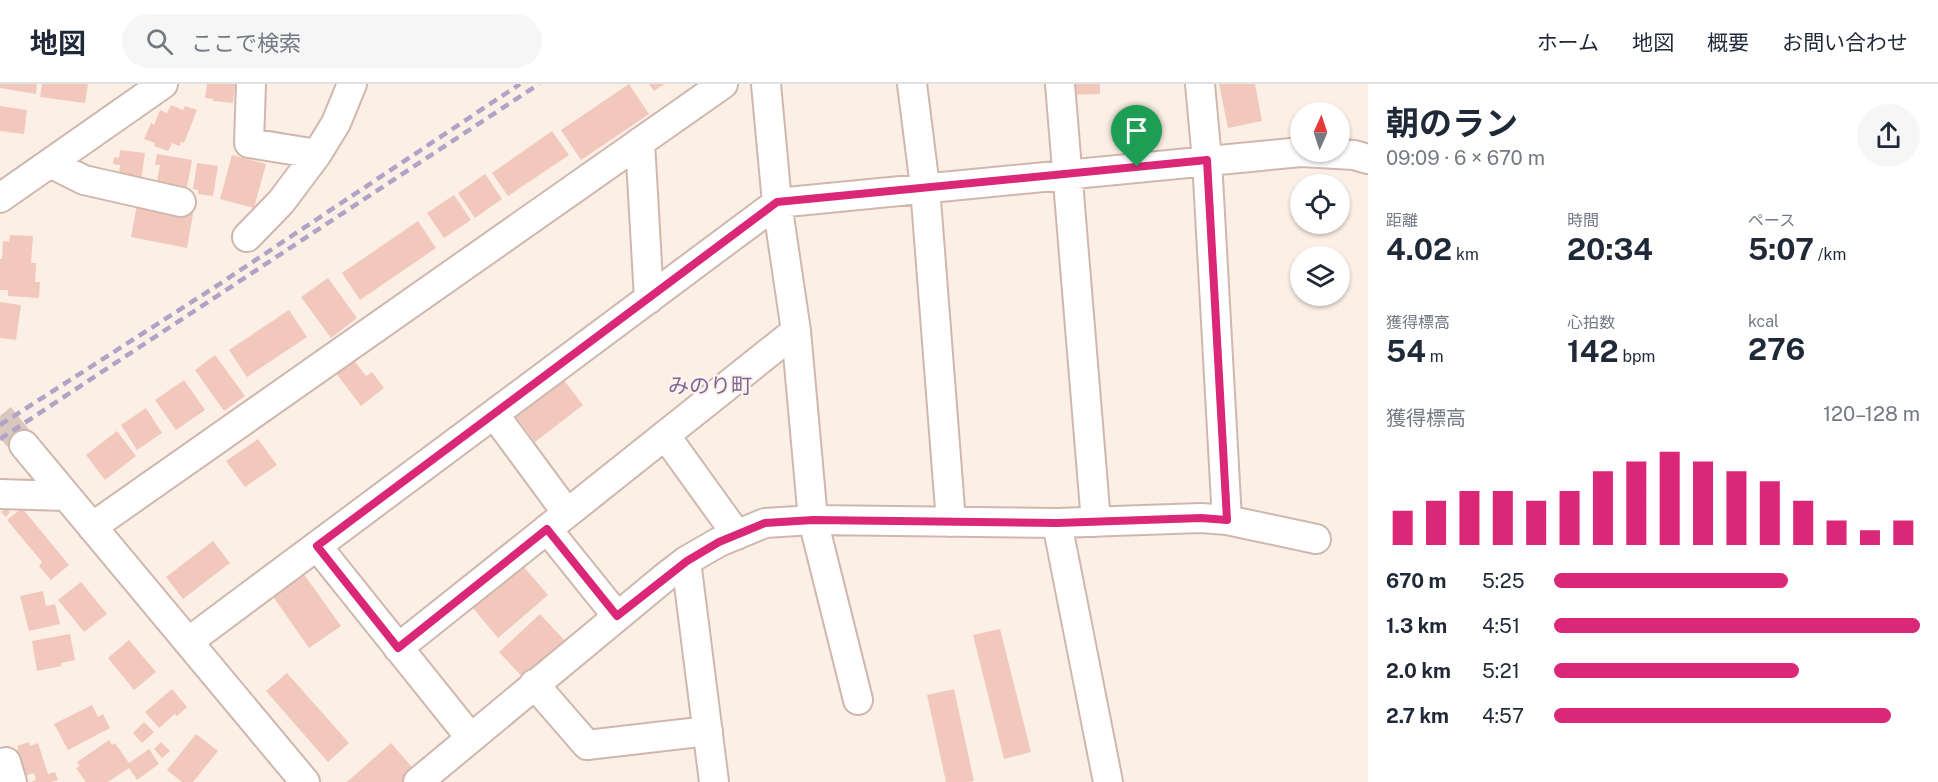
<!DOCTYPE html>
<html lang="ja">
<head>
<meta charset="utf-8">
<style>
  body { margin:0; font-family:"Public Sans","Noto Sans JP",sans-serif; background:#f6f6f7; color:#1f2937; height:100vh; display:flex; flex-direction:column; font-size:22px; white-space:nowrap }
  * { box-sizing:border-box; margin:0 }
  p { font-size:20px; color:#747a83 }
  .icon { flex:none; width:33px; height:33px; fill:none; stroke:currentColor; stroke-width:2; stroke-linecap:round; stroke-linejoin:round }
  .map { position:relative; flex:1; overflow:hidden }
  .side { display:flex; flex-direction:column; background:#fff; width:570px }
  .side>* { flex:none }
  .needle { width:39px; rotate:3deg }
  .buttons { position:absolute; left:1290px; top:18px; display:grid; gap:12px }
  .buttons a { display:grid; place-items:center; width:60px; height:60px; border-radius:50%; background:#fff; box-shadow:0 2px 4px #0004; font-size:30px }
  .pin { position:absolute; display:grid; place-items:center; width:51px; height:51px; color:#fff; margin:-62px -26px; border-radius:50% 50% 50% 0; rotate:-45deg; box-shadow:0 0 6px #0007 }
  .pin .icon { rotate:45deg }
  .round { display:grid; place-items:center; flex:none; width:63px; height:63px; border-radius:32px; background:#f6f6f7 }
  .summary { display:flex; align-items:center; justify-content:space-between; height:102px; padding:0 18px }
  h1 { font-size:33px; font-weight:700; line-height:45px }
  .stats { display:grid; grid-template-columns:repeat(3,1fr); gap:9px; height:102px; padding:6px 18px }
  .stats div { display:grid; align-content:center }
  .stats b { font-size:30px; font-weight:700 }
  .stats small { font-size:16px; font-weight:400 }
  .stats p { font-size:16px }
  .chart { height:168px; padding:12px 18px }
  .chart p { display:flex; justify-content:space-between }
  .chart svg { width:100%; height:108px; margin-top:6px; stroke:#db2777; stroke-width:6 }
  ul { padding:0 18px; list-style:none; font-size:20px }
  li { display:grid; grid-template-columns:96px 72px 1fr; align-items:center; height:45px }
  li i { height:15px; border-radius:8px; background:#db2777 }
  header { display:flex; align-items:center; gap:36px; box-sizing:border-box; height:84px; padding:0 30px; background:#fff; border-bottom:2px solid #e0e1e3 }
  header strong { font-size:28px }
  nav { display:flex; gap:33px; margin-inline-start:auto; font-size:21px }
  .search { width:420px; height:54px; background:#f6f6f7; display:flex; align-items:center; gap:15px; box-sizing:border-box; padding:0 21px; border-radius:33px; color:#747a83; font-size:22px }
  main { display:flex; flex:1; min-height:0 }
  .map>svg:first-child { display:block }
</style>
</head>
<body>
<header>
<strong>地図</strong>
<div class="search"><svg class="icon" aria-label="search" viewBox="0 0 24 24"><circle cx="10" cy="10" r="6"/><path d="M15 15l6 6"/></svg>ここで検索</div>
<nav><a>ホーム</a><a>地図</a><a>概要</a><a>お問い合わせ</a></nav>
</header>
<main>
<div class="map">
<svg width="1368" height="698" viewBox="0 0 1368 698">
  <rect width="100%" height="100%" fill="#fcefe5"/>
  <path fill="#f2c8bc" d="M0,0H37L36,10L0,4Z
    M42,0H88L85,19L40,13Z
    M207,0H235L233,19L213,17V15L205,14Z
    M629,0L649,30L581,76L561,46Z
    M649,0H664L654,7Z
    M1065,0H1100V10L1065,11Z
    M1219,0H1255L1262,37L1228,44Z
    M171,21L183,26L185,22L197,26L184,59L181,58L180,62L172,59L168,67L154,62L155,59L144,55L151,39L154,41L160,26L167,29Z
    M0,22L27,26L24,50L0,47Z
    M552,47L569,71L508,112L492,89Z
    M120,66L145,69L141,97L119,93L120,81L113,80L114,73L119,74Z
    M157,70L192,76L187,103L157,97L160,81H155Z
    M232,71L266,80L254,124L220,115Z
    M197,79L218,82L213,112L198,110V106L193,105Z
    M485,90L502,115L475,134L458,109Z
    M454,111L471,136L444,154L427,129Z
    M137,120L193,130L187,164L131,153Z
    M418,137L436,164L360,216L342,189Z
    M10,151L33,152L31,179H36L35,198H40L39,214L8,212V206H0V175H2L3,157L9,158Z
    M328,194L357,234L331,254L301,213Z
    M0,218L21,221L16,256L0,254Z
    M289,226L307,253L247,293L229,266Z
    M215,271L245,312L224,327L195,286Z
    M353,275L366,292L372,288L384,304L361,322L335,288Z
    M563,295L583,321L535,358L515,331Z
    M184,296L205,326L176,346L155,316Z
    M146,324L162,349L137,366L121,341Z
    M117,347L136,372L105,396L86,371Z
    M258,355L277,381L245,403L226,377Z
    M6,424L10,428L6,433L1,428Z
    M22,424L69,481L51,496L39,482L42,478L7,436Z
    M213,457L230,479L183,515L166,493Z
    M523,482L548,511L498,554L473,524Z
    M303,489L341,542L309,564L272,511Z
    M81,498L107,530L84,548L58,516Z
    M43,507L46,522L55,520L60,540L29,547L20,512Z
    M540,530L566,558L525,596L499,568Z
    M1000,545L1031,668L1004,675L973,551Z
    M70,550L75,576L61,579V582L37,587L32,557Z
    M129,556L156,588L134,606L108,574Z
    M287,589L349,659L328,678L266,607Z
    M172,605L187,623L177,632L175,630L159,644L145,628Z
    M954,605L974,697L968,698H946L927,611Z
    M92,621L98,633L103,630L110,644L68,666L54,640Z
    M144,638L154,648L142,659L133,649Z
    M196,650L218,667L193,698H182L167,686Z
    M109,656L112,661L115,659L129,679L149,665L159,680L137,696L129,684L108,698H86L76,684L80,682L77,678Z
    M29,658L30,662L38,659L48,690L55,688L58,696L51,698H31L36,696L34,689L22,693L12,667L18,666L17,662Z
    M161,658L170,667L162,674L154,665Z
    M391,659L417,689L406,698H347Z"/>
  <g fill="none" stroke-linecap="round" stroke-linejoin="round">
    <path stroke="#dac8be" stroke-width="28" stroke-dasharray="28 14" stroke-linecap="butt" d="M0,332L24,361"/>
    <defs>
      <path id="minor" d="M766,0L777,119L796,247L813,436L858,616
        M912,0L925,103L951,438
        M1060,0L1096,438
        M1200,0L1207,76L1227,436
        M640,58L649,215
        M317,70L336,39L352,0
        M50,79L84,96L181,118
        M0,114L163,0
        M247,153L281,118L317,70L249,59L251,0
        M494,330L567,429
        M665,351L737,451
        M24,361L305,698
        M0,410L66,412
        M1057,439L1108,698
        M92,443L723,0
        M547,445L617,532
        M317,462L470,653
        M686,477L714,698
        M188,558L777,119L1301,68L1354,71L1368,75
        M398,564L796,247
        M534,600L587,661L708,647
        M6,678L12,698
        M418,698L664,494L686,477L719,458L765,439L813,436L1057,439L1201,434L1227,436L1316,455"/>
    </defs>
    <use href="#minor" stroke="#d0b7ae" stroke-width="32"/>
    <use href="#minor" stroke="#fff" stroke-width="28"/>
    <path stroke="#b0a3c6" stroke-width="4.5" stroke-dasharray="9 6" stroke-linecap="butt" d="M0,341L215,203L520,0
      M0,355L539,0"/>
  </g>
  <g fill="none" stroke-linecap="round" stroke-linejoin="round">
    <defs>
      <path id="route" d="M1207,76L1227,436L1201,434L1057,439L813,436L765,439L719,458L687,477L617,532L547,445L398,564L317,462L777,118Z"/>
    </defs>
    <use href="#route" stroke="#fff" stroke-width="12"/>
    <use href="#route" stroke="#db2777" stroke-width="8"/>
  </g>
  <g text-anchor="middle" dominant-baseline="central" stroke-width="4.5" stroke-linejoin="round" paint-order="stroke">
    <g font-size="21" fill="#7f6599" stroke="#fff4eb">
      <text x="710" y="301">みのり町</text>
    </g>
  </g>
</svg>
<div class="buttons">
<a><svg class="needle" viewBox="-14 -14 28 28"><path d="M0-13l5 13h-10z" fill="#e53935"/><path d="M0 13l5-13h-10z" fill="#747a83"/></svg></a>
<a><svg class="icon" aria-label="locate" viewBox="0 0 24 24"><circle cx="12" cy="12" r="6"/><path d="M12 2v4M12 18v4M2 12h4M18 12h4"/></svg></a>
<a><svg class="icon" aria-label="layers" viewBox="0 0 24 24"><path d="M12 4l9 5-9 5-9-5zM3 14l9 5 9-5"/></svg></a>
</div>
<div class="pin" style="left:1137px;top:83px;background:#1e9e55"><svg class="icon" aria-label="arrive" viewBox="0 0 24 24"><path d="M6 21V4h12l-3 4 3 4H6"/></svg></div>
</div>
<section class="side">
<div class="summary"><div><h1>朝のラン</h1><p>09:09 · 6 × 670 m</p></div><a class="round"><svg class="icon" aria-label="share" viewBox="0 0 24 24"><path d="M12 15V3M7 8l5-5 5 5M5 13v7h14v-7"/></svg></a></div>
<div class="stats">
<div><p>距離</p><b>4.02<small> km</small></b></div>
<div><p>時間</p><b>20:34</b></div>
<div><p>ペース</p><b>5:07<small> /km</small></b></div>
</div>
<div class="stats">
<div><p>獲得標高</p><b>54<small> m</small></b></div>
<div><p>心拍数</p><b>142<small> bpm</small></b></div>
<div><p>kcal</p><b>276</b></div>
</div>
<div class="chart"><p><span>獲得標高</span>120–128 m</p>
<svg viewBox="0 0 160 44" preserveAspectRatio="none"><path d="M5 44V30M15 44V26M25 44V22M35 44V22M45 44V26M55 44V22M65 44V14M75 44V10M85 44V6M95 44V10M105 44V14M115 44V18M125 44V26M135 44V34M145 44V38M155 44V34"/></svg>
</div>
<ul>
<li><b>670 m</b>5:25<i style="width:64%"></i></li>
<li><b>1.3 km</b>4:51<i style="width:100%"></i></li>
<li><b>2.0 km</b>5:21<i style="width:67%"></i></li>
<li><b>2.7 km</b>4:57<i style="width:92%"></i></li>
</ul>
</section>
</main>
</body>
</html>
